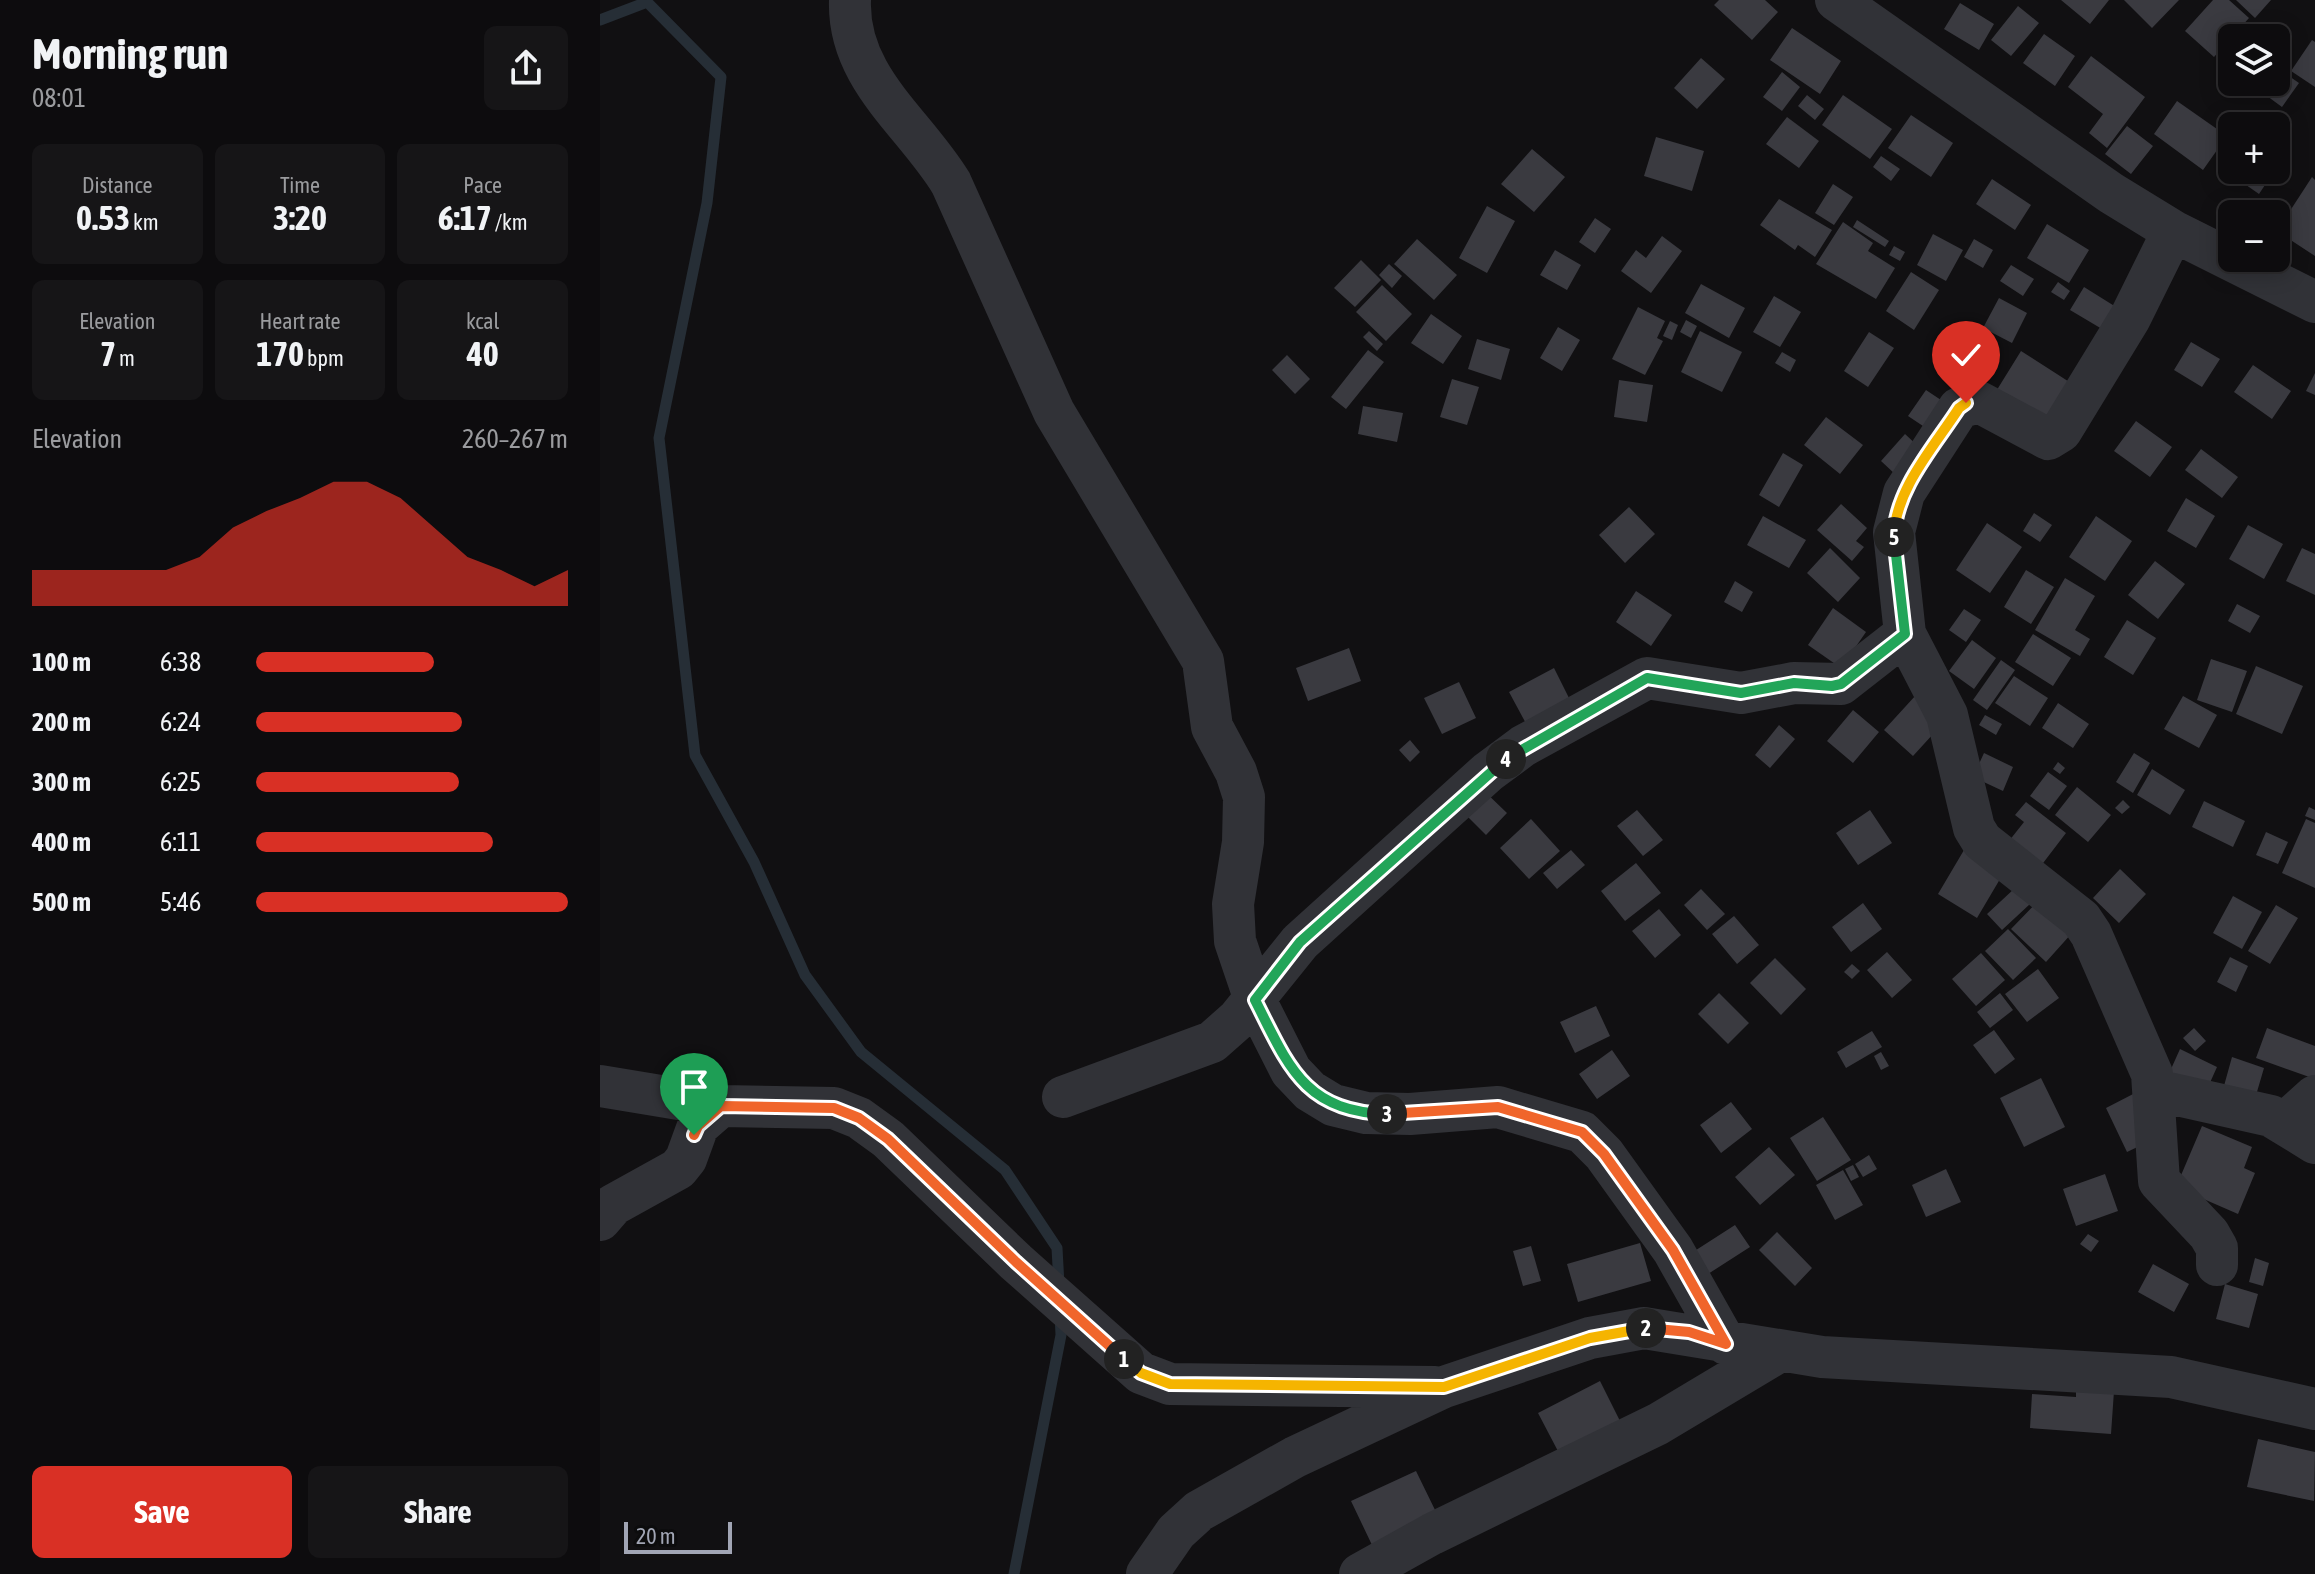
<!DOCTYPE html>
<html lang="en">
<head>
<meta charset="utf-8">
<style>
  body { margin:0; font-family:"Asap Condensed",sans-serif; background:#161517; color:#f1f3f6; height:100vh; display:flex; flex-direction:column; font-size:30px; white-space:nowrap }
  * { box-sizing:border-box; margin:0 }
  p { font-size:26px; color:#9a9b9e }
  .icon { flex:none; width:44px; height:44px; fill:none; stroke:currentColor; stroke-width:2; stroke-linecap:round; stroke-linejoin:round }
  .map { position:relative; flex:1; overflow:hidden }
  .panel { display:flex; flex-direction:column; background:#0d0c0e; width:600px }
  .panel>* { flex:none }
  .tools { position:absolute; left:1618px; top:24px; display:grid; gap:16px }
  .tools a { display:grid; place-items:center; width:72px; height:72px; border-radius:12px; background:#0d0c0e; box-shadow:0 4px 20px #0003,0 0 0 2px #2d2c2e; font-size:40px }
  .scale { position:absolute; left:24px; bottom:20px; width:108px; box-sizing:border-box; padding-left:8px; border:4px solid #a1a5b4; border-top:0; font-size:22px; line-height:28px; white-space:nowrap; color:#a1a5b4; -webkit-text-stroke:6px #0c0c0d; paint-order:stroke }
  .pin { position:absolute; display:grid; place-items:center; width:68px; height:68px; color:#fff; margin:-82px -34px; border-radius:50% 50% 50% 0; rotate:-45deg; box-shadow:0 0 8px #0007 }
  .pin .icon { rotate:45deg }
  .km { position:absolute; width:40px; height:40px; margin:-20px; border-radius:50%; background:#222; color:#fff; font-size:22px; line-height:40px; text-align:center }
  .round { display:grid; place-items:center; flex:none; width:84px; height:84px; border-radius:12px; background:#161517 }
  .summary { display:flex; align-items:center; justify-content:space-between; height:136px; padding:0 32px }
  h1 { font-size:44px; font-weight:700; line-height:60px }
  .metrics { display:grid; grid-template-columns:repeat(3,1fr); gap:12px; height:136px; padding:8px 32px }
  .metrics div { display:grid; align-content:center; border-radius:12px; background:#161517; text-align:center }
  .metrics b { font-size:34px; font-weight:700 }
  .metrics small { font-size:22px; font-weight:400 }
  .metrics p { font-size:22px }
  .chart { height:224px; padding:16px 32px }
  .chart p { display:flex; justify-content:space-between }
  .chart svg { width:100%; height:144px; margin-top:8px; fill:#d93025; opacity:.7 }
  .button { display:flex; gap:16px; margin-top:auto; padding:16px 32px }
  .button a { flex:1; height:92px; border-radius:12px; background:#d93025; color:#fff; font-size:32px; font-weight:700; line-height:92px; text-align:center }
  .button a+a { background:#161517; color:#f1f3f6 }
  ul { padding:0 32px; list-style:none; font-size:26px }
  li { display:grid; grid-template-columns:128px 96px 1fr; align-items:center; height:60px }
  li i { height:20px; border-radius:10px; background:#d93025 }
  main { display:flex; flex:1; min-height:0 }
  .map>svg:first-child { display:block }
</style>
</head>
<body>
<main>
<section class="panel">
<div class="summary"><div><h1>Morning run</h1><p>08:01</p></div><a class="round"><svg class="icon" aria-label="share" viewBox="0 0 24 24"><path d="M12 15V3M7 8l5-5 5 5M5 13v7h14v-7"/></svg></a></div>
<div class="metrics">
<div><p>Distance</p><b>0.53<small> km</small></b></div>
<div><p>Time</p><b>3:20</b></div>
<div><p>Pace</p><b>6:17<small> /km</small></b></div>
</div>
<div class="metrics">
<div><p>Elevation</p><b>7<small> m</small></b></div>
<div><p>Heart rate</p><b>170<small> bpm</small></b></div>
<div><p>kcal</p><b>40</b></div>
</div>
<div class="chart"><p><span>Elevation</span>260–267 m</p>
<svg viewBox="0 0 160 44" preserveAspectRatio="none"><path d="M0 44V33L10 33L20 33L30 33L40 33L50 29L60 20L70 15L80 11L90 6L100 6L110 11L120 20L130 29L140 33L150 38L160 33V44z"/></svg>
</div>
<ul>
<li><b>100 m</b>6:38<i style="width:57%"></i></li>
<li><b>200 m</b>6:24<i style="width:66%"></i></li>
<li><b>300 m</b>6:25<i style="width:65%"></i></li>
<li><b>400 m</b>6:11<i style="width:76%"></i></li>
<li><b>500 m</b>5:46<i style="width:100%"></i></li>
</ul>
<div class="button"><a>Save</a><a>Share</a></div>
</section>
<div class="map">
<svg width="1715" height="1574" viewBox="0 0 1715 1574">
  <rect width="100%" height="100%" fill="#111012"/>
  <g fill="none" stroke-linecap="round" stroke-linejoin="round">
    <path stroke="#262e36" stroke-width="11" d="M0,20L47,2L121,77L107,203L59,438L95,755L154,862L205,975L261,1052L405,1170L457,1248L459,1285
      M414,1574L461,1335L460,1314"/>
  </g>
  <path fill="#3a3a40" d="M1119,0H1165L1178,12L1152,40L1114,5Z
    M1461,0H1509L1490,24Z
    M1524,0H1579L1552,28Z
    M1613,0H1629L1649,18L1614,57L1585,31Z
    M1636,0H1671L1655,18Z
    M1360,3L1394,24L1379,50L1344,29Z
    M1418,6L1439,23L1411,56L1391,40Z
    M1663,25L1668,31L1661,38L1655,32Z
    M1192,28L1241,61L1220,94L1170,60Z
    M1444,34L1475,56L1455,86L1423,63Z
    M1712,40L1715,42V87L1691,71Z
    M1491,56L1545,97L1507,148L1489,133L1503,114L1468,87Z
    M1101,58L1125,79L1097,109L1074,88Z
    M1182,72L1200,87L1182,111L1163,97Z
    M1683,72L1699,83L1682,107L1667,96Z
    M1207,95L1224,109L1215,120L1198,106Z
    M1243,95L1292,129L1270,159L1222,125Z
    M1577,101L1627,136L1603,170L1554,134Z
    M1311,115L1353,143L1331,177L1288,148Z
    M1187,117L1219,141L1199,168L1166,144Z
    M1527,126L1553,146L1531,174L1505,154Z
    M1056,137L1104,151L1092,191L1044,176Z
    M1632,140V170H1675L1659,194L1616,164Z
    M1676,143L1688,151L1676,168Z
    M932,149L965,177L934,212L901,184Z
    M1281,156L1300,169L1291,181L1273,167Z
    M1712,177L1715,180V256L1677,231Z
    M1392,179L1431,205L1415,230L1376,204Z
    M1233,184L1253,197L1234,225L1215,213Z
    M1179,199L1232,230L1215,257L1198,245L1195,250L1160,225Z
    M887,206L915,221L887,273L859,258Z
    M995,218L1011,229L995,253L979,242Z
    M1257,220L1289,241L1285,247L1253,227Z
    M1243,222L1273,243L1268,251L1295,268L1276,299L1216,264Z
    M1447,224L1489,250L1469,283L1427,258Z
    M1333,234L1363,250L1346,281L1317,265Z
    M1062,236L1082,251L1051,293L1021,271L1036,250L1046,258Z
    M817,239L857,275L834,300L794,264Z
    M1374,239L1393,250L1383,268L1364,257Z
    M1294,246L1305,252L1300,261L1289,255Z
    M955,250L981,265L967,290L940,275Z
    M761,260L781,280L755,307L734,288Z
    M789,264L802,276L792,288L779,275Z
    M1411,265L1434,279L1423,296L1400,281Z
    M1311,272L1339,290L1314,330L1286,311Z
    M1458,282L1470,291L1464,300L1451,292Z
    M1101,284L1145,308L1129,338L1085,313Z
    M782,285L812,314L786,341L756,312Z
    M1484,287L1516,307L1502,329L1470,310Z
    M1174,296L1201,312L1180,347L1153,332Z
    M1399,298L1427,313L1412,343L1383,328Z
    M1038,307L1065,321L1057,338L1063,341L1045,375L1012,359Z
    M831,314L862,336L843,364L811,343Z
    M1086,320L1097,326L1091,338L1080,332Z
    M1070,321L1078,325L1072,340L1063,336Z
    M958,327L980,340L962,371L940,358Z
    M769,331L783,344L777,351L763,337Z
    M1100,331L1142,352L1122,392L1081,372Z
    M1269,332L1294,348L1268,387L1244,371Z
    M877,339L910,349L901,380L868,369Z
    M1351,341L1391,369L1378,387L1339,358Z
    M1591,342L1620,359L1602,387L1574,370Z
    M768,350L784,362L746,409L731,397Z
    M1421,351L1474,385L1448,427L1395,393Z
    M1182,352L1196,360L1190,372L1175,363Z
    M687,355L710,379L695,394L672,370Z
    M1653,365L1691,391L1672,419L1634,392Z
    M1715,373V395L1706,391Z
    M852,379L879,387L867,425L840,417Z
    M1019,380L1053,385L1047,422L1014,417Z
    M1326,390L1341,400L1323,426L1308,416Z
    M763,406L803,413L797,442L758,434Z
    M1226,417L1263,445L1240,474L1204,445Z
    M1536,421L1572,447L1550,477L1514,451Z
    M1305,434L1320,448L1296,475L1281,461Z
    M1601,449L1638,477L1622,498L1585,470Z
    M1183,453L1203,465L1179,507L1159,495Z
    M1586,498L1615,516L1596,548L1567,531Z
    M1241,504L1267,528L1256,541L1264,547L1252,561L1217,530Z
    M1029,507L1055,534L1025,563L999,535Z
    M1434,513L1452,525L1440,542L1423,531Z
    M1163,516L1206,540L1189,568L1147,545Z
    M1496,516L1532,541L1505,581L1469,557Z
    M1387,523L1422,547L1390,593L1356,570Z
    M1648,525L1683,544L1664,579L1629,559Z
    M1230,548L1260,578L1238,602L1207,573Z
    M1702,548L1715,554V595L1686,581Z
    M1555,561L1585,584L1558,619L1528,595Z
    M1426,570L1454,587L1431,624L1404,607Z
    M1465,578L1495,596L1475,630L1490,639L1480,656L1435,630Z
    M1135,581L1153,592L1142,612L1124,602Z
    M1036,591L1072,615L1051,646L1016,622Z
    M1637,604L1660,616L1650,633L1628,621Z
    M1233,608L1266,632L1241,668L1208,645Z
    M1364,609L1381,620L1366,642L1349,630Z
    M1527,620L1556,638L1533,675L1504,657Z
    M1433,634L1471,658L1453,686L1415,662Z
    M1372,640L1396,658L1374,689L1349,671Z
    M749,648L761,681L708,701L696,668Z
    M1611,659L1647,671L1632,712L1597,700Z
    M1401,660L1415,670L1387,710L1373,700Z
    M1656,666L1703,686L1682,734L1636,714Z
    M954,668L974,708L930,731L909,692Z
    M1414,676L1448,698L1430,726L1395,703Z
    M859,682L876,718L842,734L824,698Z
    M1316,695L1345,721L1313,756L1284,730Z
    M1583,696L1617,715L1599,748L1564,729Z
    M1458,703L1489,724L1473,748L1442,728Z
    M1253,710L1279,732L1253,763L1227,741Z
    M1385,715L1402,724L1396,735L1379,725Z
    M1179,725L1195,739L1170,768L1155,755Z
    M810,740L820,752L810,762L799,750Z
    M1384,753L1413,767L1403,791L1373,777Z
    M1534,753L1550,763L1533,793L1516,782Z
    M1458,762L1465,768L1460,774L1453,769Z
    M1552,769L1585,790L1570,815L1537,795Z
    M1448,772L1467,786L1449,810L1430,796Z
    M880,787L907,813L886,835L859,808Z
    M1477,787L1511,815L1488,842L1455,815Z
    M1523,800L1530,807L1522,814L1515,808Z
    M1604,801L1645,821L1633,847L1592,827Z
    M1426,802L1466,833L1437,871L1405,846L1424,822L1415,815Z
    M1709,807L1715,810V820L1705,816Z
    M1037,810L1063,840L1043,856L1017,826Z
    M1270,810L1292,843L1258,865L1236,833Z
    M931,819L960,851L929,879L900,848Z
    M1706,819L1715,823V888L1682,873Z
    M1666,832L1688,842L1678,864L1656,855Z
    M971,850L985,865L957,889L943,873Z
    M1364,850L1403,874L1377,918L1338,894Z
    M1036,863L1061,893L1025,921L1001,891Z
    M1520,869L1546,894L1519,923L1493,898Z
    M1415,888L1430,904L1402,930L1387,914Z
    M1101,889L1125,914L1107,930L1084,905Z
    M1633,896L1662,912L1642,949L1613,933Z
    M1438,901L1472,933L1446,962L1411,929Z
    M1263,903L1282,929L1251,952L1232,927Z
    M1676,905L1698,918L1670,964L1648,951Z
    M1059,909L1081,935L1055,958L1032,931Z
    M1134,916L1159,945L1137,964L1112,934Z
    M1408,929L1436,958L1413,980L1385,951Z
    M1287,952L1312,980L1292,998L1267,970Z
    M1381,953L1405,980L1376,1006L1352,979Z
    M1630,957L1648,966L1636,992L1617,982Z
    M1175,958L1206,989L1181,1015L1150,983Z
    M1252,964L1260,971L1252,979L1244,972Z
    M1438,969L1459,998L1427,1022L1405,994Z
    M1119,993L1149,1023L1128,1044L1098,1014Z
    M1400,993L1413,1010L1390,1028L1377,1012Z
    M996,1006L1010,1036L975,1053L960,1022Z
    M1594,1028L1606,1041L1595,1051L1583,1038Z
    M1667,1028L1715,1046V1079L1656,1058Z
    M1394,1030L1415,1059L1395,1074L1373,1045Z
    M1272,1031L1282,1047L1246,1068L1237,1052Z
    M1580,1049L1617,1067L1604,1096L1567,1078Z
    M1012,1050L1030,1076L997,1099L979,1074Z
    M1281,1052L1289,1066L1281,1070L1274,1056Z
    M1632,1057L1664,1068L1654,1102L1622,1093Z
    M1441,1078L1465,1127L1424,1147L1400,1098Z
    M1537,1092L1550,1141L1527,1152L1506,1108Z
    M1131,1102L1152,1129L1121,1153L1100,1125Z
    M1223,1117L1251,1160L1217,1181L1190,1138Z
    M1602,1126L1652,1147L1644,1168L1655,1173L1638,1214L1576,1187Z
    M1169,1147L1195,1175L1160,1205L1135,1177Z
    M1269,1155L1277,1169L1263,1177L1255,1164Z
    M1253,1165L1259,1177L1251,1181L1245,1169Z
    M1346,1169L1361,1202L1326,1217L1312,1185Z
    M1243,1170L1263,1205L1235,1220L1216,1185Z
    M1505,1174L1518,1211L1476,1226L1463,1189Z
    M1135,1225L1150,1247L1108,1274L1093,1252Z
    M1177,1232L1212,1268L1195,1286L1159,1250Z
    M1488,1234L1499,1241L1491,1252L1480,1244Z
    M1040,1243L1051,1281L978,1302L967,1264Z
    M931,1246L941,1281L923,1286L913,1251Z
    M1655,1258L1669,1263L1663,1286L1649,1282Z
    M1553,1264L1589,1284L1574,1312L1538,1292Z
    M1625,1284L1658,1294L1649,1328L1616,1319Z
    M1000,1381L1021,1423L960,1455L938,1413Z
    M1476,1389L1514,1391L1511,1434L1430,1428L1432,1394L1476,1397Z
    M1658,1439L1715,1452L1714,1501L1647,1487Z
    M816,1471L837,1514L772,1545L751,1501Z"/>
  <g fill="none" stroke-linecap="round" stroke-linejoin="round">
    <path stroke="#313237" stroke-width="42" d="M250,0C247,78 314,122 351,183L454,412L603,661L612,727L636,772L644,797L643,842L633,904L635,941L655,1000L691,1071L710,1091L733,1105L766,1113L810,1114L898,1107L982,1132L1004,1154L1073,1250L1126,1344
      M1236,0L1511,193L1573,231L1715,302
      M1573,231L1530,318L1461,431L1448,439L1379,402L1359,408L1304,493L1294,532L1305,634L1347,715L1374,828L1382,841L1481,919L1491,934L1552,1074L1559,1181L1609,1234L1617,1248V1265
      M0,1086L121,1106L234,1108L259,1118L288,1139L416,1262L541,1373L570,1384L835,1387
      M1555,1090L1671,1116L1715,1143
      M463,1097L612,1042L638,1019L700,942L888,772L923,746L1047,678L1141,693L1194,683L1241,684L1305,634
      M1686,1122L1715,1096
      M0,1220L13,1205L78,1169L86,1159L98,1126L121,1106
      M547,1574L576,1532L599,1511L695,1457L844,1387L990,1338L1044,1328L1222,1357L1571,1377L1715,1409
      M760,1574L832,1534L1058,1424L1180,1351"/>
  </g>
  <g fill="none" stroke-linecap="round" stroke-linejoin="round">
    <defs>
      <path id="split-1" d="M94,1135L98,1126L121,1106L234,1108L259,1118L288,1139L416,1262L524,1359"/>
      <path id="split-2" d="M524,1359L541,1373L570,1384L844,1387L990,1338L1046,1328"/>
      <path id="split-3" d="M787,1114L898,1107L982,1132L1004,1154L1073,1250L1126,1344L1089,1332L1046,1328"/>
      <path id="split-4" d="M787,1114C704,1112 688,1065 655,1000L700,942L906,759"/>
      <path id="split-5" d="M906,759L1047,678L1141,693L1194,683L1232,686L1241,684L1305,634L1294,537"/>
      <path id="split-6" d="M1294,537C1295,489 1334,447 1359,408L1366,403"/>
    </defs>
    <use href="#split-1" stroke="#fff" stroke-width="16"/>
    <use href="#split-2" stroke="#fff" stroke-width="16"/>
    <use href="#split-3" stroke="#fff" stroke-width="16"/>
    <use href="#split-4" stroke="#fff" stroke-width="16"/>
    <use href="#split-5" stroke="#fff" stroke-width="16"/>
    <use href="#split-6" stroke="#fff" stroke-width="16"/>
    <use href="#split-1" stroke="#f0652b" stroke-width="10"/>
    <use href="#split-2" stroke="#f5b400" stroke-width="10"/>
    <use href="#split-3" stroke="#f0652b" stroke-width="10"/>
    <use href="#split-4" stroke="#22a559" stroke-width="10"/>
    <use href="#split-5" stroke="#22a559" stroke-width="10"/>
    <use href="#split-6" stroke="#f5b400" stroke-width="10"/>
  </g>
</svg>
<div class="tools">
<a><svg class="icon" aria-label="layers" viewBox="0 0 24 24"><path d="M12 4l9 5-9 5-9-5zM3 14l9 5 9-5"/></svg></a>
<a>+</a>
<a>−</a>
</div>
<div class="scale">20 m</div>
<div class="pin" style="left:94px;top:1135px;background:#1e9e55"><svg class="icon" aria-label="arrive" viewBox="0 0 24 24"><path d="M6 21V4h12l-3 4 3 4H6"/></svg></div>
<div class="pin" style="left:1366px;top:403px;background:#d93025"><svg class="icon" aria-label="check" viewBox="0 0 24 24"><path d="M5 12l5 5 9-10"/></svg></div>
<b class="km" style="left:524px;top:1359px">1</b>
<b class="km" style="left:1046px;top:1328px">2</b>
<b class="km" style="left:787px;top:1114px">3</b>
<b class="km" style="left:906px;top:759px">4</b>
<b class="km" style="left:1294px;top:537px">5</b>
</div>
</main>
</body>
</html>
